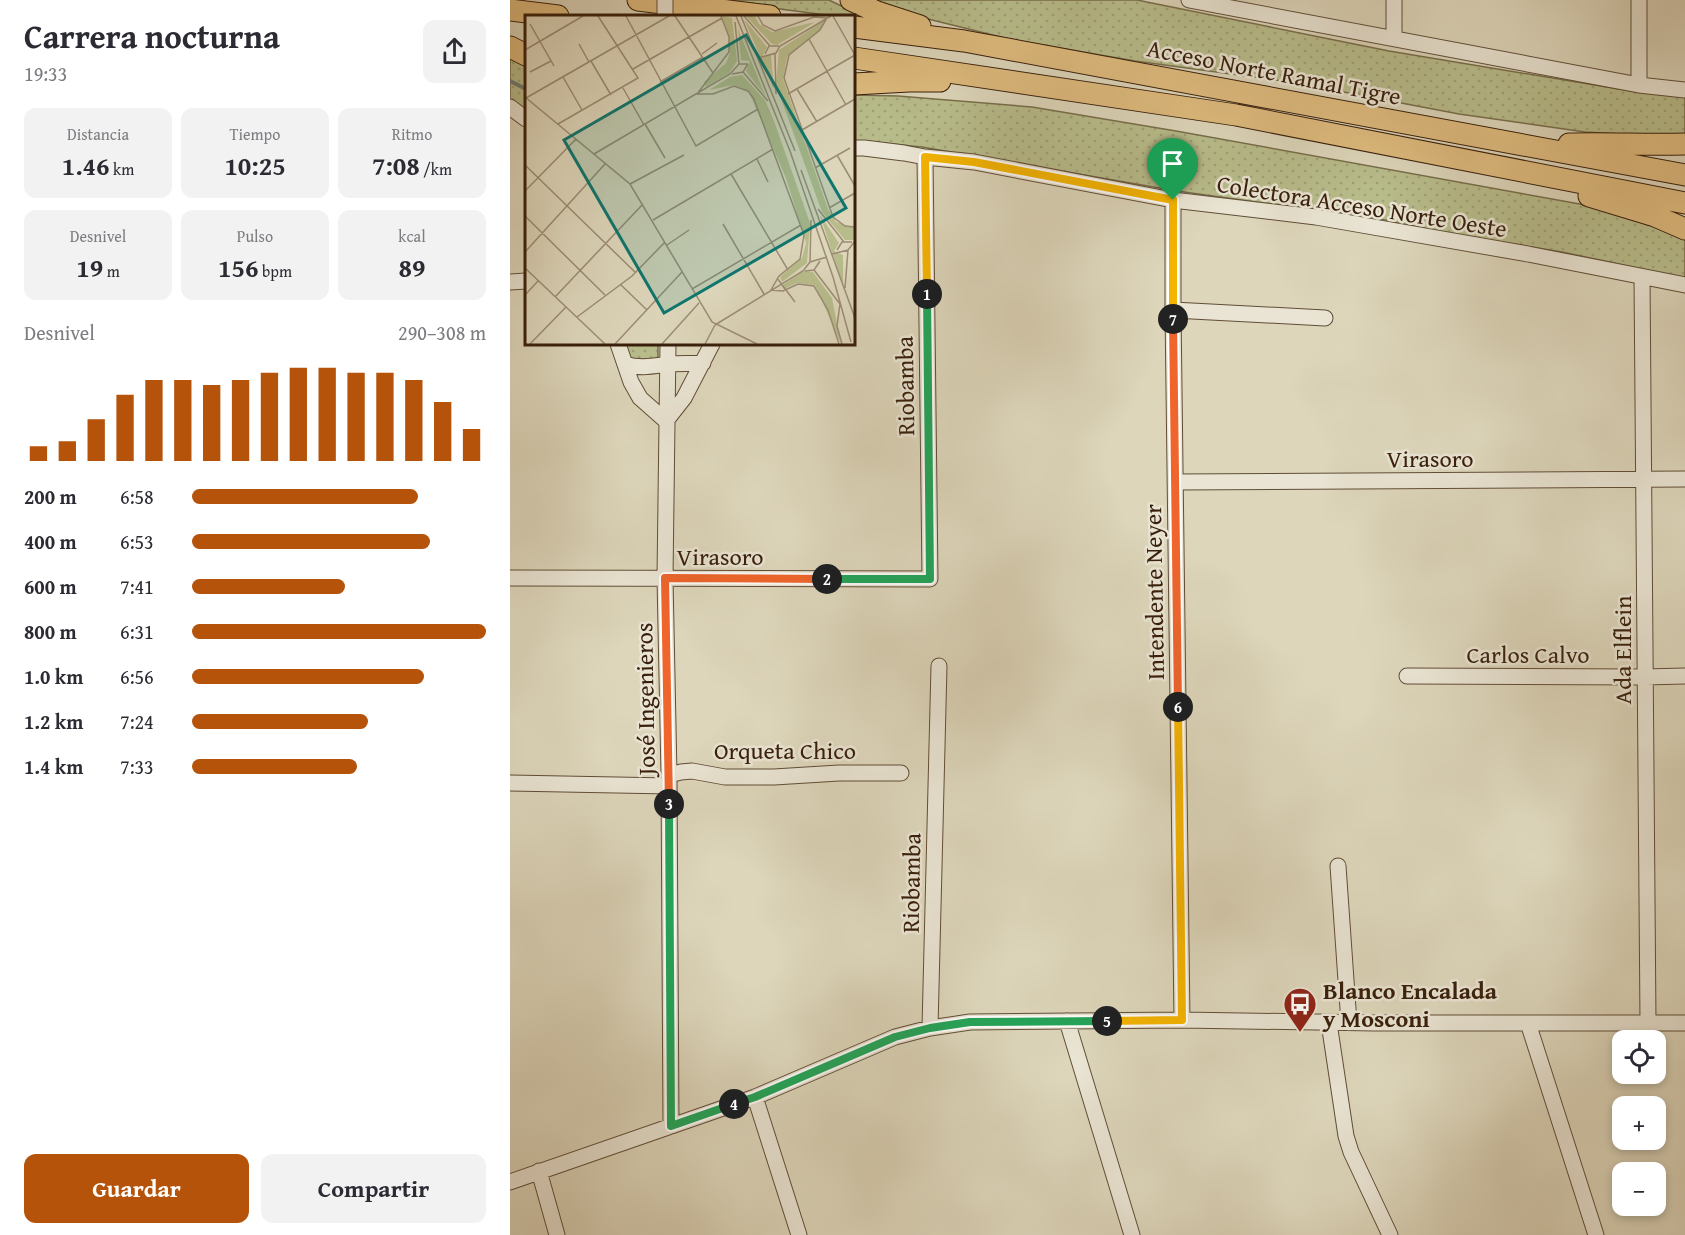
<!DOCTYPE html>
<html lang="es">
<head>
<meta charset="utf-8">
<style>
  body { margin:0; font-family:"Gentium Book Plus",serif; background:#f2f2f3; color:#2b2b33; height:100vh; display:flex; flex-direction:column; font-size:22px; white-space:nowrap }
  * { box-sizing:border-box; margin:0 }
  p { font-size:20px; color:#7c7c81 }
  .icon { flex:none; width:33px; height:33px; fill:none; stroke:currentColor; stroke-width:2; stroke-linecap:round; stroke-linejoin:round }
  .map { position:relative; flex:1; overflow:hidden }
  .side { display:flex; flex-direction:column; background:#fff; width:510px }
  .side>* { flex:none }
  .controls { position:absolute; left:1102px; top:1030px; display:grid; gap:12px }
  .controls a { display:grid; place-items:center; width:54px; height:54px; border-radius:12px; background:#fff; box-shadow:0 3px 9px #0003; font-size:30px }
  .pin { position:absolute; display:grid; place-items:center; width:51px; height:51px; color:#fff; margin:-62px -26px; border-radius:50% 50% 50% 0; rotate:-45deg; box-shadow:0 0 6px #0007 }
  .pin .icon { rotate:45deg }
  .km { position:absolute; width:30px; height:30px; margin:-15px; border-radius:50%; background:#222; color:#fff; font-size:16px; line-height:30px; text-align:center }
  .round { display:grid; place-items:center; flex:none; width:63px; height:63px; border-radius:12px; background:#f2f2f3 }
  .overview { display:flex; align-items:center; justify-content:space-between; height:102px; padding:0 24px }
  h1 { font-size:33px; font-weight:600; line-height:45px }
  .metrics { display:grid; grid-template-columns:repeat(3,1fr); gap:9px; height:102px; padding:6px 24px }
  .metrics div { display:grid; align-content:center; border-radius:12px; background:#f2f2f3; text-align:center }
  .metrics b { font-size:26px; font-weight:600 }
  .metrics small { font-size:16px; font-weight:400 }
  .metrics p { font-size:16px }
  .chart { height:168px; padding:12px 24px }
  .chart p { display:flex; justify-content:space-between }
  .chart svg { width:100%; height:108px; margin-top:6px; stroke:#b45309; stroke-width:6 }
  .cta { display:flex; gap:12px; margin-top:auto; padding:12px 24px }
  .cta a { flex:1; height:69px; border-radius:12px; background:#b45309; color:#fff; font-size:24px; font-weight:600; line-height:69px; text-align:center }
  .cta a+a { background:#f2f2f3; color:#2b2b33 }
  ul { padding:0 24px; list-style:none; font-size:20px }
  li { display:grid; grid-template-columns:96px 72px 1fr; align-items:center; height:45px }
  li i { height:15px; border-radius:8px; background:#b45309 }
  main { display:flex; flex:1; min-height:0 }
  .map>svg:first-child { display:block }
</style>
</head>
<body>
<main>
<section class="side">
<div class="overview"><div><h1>Carrera nocturna</h1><p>19:33</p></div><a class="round"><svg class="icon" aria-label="share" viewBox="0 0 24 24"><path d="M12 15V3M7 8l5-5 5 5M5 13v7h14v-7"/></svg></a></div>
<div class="metrics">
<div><p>Distancia</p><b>1.46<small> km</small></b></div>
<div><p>Tiempo</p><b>10:25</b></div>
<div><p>Ritmo</p><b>7:08<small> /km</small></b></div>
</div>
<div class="metrics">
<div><p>Desnivel</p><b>19<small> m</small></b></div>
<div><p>Pulso</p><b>156<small> bpm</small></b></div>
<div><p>kcal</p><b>89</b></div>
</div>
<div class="chart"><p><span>Desnivel</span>290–308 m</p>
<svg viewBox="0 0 160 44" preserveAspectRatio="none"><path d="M5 44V38M15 44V36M25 44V27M35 44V17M45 44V11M55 44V11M65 44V13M75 44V11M85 44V8M95 44V6M105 44V6M115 44V8M125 44V8M135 44V11M145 44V20M155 44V31"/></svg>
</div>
<ul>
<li><b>200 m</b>6:58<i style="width:77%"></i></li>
<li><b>400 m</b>6:53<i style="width:81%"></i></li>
<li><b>600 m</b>7:41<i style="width:52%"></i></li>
<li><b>800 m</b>6:31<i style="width:100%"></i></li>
<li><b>1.0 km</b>6:56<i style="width:79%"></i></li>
<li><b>1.2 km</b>7:24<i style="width:60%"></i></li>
<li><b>1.4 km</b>7:33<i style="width:56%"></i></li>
</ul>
<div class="cta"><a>Guardar</a><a>Compartir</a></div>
</section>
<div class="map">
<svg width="1175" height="1235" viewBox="0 0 1175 1235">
  <defs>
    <pattern id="grass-dots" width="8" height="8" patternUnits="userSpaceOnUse" patternTransform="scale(1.5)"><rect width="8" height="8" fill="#b8bc8b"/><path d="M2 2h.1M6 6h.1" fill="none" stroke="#9fa177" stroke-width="1.8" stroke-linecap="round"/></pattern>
  </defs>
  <rect width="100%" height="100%" fill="#ddd6bb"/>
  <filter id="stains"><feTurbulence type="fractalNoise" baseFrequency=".00333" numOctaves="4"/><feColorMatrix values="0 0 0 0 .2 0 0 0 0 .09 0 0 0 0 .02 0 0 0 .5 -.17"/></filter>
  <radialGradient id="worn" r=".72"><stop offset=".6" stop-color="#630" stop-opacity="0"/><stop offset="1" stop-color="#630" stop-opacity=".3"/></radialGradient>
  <path fill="url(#grass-dots)" stroke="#786e4b" stroke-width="1.5" d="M201,0H319L365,22L344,19V16H324Z
    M358,0H627L879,51L1127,92L1175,97V134L1128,135L1075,132L949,114L781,82L625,61L499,39L410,17Z
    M0,59L16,64V115L0,103Z
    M344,95L388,96L522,107L666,131L1092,208L1175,238V280L1160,275L1052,252L936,233L847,214L753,203L667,191L412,147L352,141L344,142Z
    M114,344H148V358L125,363L117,355Z"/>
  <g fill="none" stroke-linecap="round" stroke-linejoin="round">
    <path stroke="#6f7a72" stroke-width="4" d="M0,81L16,89"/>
    <defs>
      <path id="minor" d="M679,0L1129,85L1175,90
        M884,0V38
        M1129,0V85
        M0,107L16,119
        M344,148H354L394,153L415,157L464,162L663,200L806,217L1018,254L1175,285
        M663,200V310L672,1020
        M1132,277L1138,1022
        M0,282L16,281
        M663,310L815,318
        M108,344L121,382L130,398L156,421L174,398L202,344
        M158,344L155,578L159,775L161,1126
        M115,364C130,369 143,366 159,364C170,363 182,364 193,363
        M665,482L1175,479
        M0,578L420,579L415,157
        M897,676L1134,677L1175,676
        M159,775L171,772L182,771L215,777H264L329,773H391
        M0,783L159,786
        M828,866L839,1023
        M557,1021L622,1235
        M819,1023L836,1136L841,1152L880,1235
        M1018,1023L1086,1235
        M420,1028L429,666
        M245,1097L289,1235
        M29,1171L47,1235
        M0,1182L245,1097L385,1037L420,1028L460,1022L672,1020L865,1023H1175"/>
      <path id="highway" d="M128,0L260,16
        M341,0L367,12L410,26
        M0,10L48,16
        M344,27L454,41L1175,175
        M0,47L16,55
        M344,58L726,115L1175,203
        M344,84L399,81H430
        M1059,144C1098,143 1136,145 1175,144
        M1079,196L1145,216L1175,229"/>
    </defs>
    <use href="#minor" stroke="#614d37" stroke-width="17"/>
    <use href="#highway" stroke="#381f0b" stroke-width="23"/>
    <use href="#minor" stroke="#e9e4d3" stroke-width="15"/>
    <use href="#highway" stroke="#debb7e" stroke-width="21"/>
    <defs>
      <path id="minor-bridge" d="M155,16V0"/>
    </defs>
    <use href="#minor-bridge" stroke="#614d37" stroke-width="17" stroke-linecap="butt"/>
    <use href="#minor-bridge" stroke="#e9e4d3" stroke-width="15"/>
  </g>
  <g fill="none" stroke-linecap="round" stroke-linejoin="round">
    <defs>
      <path id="split-1" d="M417,294L415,157L464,162L663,200"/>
      <path id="split-2" d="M317,579H420L417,294"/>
      <path id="split-3" d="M159,804L155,578L317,579"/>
      <path id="split-4" d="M159,804L161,1126L224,1104"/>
      <path id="split-5" d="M224,1104L245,1097L385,1037L420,1028L460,1022L597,1021"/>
      <path id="split-6" d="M597,1021L672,1020L668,707"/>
      <path id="split-7" d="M663,319L668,707"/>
      <path id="split-8" d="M663,319V200"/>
    </defs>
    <use href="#split-1" stroke="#fff" stroke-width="12"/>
    <use href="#split-2" stroke="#fff" stroke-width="12"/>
    <use href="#split-3" stroke="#fff" stroke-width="12"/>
    <use href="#split-4" stroke="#fff" stroke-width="12"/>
    <use href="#split-5" stroke="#fff" stroke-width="12"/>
    <use href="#split-6" stroke="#fff" stroke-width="12"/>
    <use href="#split-7" stroke="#fff" stroke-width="12"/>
    <use href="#split-8" stroke="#fff" stroke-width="12"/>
    <use href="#split-1" stroke="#f5b400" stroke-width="8"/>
    <use href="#split-2" stroke="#22a559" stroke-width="8"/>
    <use href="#split-3" stroke="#f0652b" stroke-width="8"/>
    <use href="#split-4" stroke="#22a559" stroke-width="8"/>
    <use href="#split-5" stroke="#22a559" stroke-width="8"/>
    <use href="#split-6" stroke="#f5b400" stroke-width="8"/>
    <use href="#split-7" stroke="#f0652b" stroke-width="8"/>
    <use href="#split-8" stroke="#f5b400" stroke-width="8"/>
  </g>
  <defs>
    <symbol id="bus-pin" viewBox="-11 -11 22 30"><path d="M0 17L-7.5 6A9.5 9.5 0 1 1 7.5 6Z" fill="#8f2418" stroke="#e9e4d3"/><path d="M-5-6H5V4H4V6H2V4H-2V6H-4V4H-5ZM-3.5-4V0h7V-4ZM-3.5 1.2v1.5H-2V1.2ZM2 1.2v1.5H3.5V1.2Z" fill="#fff"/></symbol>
  </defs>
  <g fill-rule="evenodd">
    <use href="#bus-pin" x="771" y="985" width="38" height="52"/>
  </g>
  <g text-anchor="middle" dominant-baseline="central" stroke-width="5" stroke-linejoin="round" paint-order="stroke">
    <g font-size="24" fill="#381f0b" stroke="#e9e4d3">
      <text transform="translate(764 72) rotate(11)">Acceso Norte Ramal Tigre</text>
      <text transform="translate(852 206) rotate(9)">Colectora Acceso Norte Oeste</text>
      <text transform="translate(395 386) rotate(-91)">Riobamba</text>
      <text x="920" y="458">Virasoro</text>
      <text x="210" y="556">Virasoro</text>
      <text transform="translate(644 592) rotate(-91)">Intendente Neyer</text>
      <text transform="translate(1112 650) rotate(-90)">Ada Elflein</text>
      <text x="1018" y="654">Carlos Calvo</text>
      <text transform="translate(135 699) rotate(-91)">José Ingenieros</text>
      <text x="275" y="750">Orqueta Chico</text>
      <text transform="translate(401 883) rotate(-89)">Riobamba</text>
    </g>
    <g font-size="24" font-weight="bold" fill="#381f0b" stroke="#e9e4d3" text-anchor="start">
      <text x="813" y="990">Blanco Encalada<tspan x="813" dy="28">y Mosconi</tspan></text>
    </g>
  </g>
  <g transform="translate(15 15)">
    <rect width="330" height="330" fill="#ddd6bb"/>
    <path d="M197,1L207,3L212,46L204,58L181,72L179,67L201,48L205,38L204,21ZM221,1H230L234,9L247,17L290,7L252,30L247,29ZM219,4L242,32L237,42L246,40L249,75ZM300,5L296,14L262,42L258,64L303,194L311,207L330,213L329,225H320L297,197L251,70L254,35ZM213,14L241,82L221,56L225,46L216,45ZM217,60L240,85L249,106L285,208L282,248L257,267L255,262L277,243L281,228L261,163L223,75L209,70L184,75L205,62ZM295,200L314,228L309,236L318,240V271ZM279,256L288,257L307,283L316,329L290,270L272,268L259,274L256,271Z" fill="#b8bc8b"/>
    <path fill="none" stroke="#9b8d75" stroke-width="1.5" d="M101,1L171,131L233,94M150,1L188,58M196,1L204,22V37L172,79H188L209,71L223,76L229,84L279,220L275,244L254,261L246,275L258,276L273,269L289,271L303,295L314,329M211,1L265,136L308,262L326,327M216,1L270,136M219,1L245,31M233,1L238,10L250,16L289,2L302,3L295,15L264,40L259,63L308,202L320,211L330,212M308,1L330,40M210,7L214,49M5,9L29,51M284,24L321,90M54,29L64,47M0,35L58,1M250,38L251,79M177,39L192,28M240,39L244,31H254M233,43L251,38L255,31L306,1M66,46L86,80M108,54L197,3M5,57L26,46M218,57L243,86M207,59L218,57L223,49M38,62L57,95M135,67L178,42M98,73L119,110M272,74L292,107M263,79L330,40M0,82L105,169L187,307L232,329M1,83L144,1M33,109L113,63L73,1M120,109L140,143M277,115L330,84M69,139L205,59L214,49H223M312,140L330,171M232,144L243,167M0,150L111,258M290,153L325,133M276,155L330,303M206,159L263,255M105,169L159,140M0,176L51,124M304,193L330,178M293,194L319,227M0,201L80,280M128,205L248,134M198,209L239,279M142,230L164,215M312,235L317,227H327M0,237L80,149M307,239L323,235L330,226M330,243V268M285,247L286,205M0,253L80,329M289,255L315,289L312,311L317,329M280,256L289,255L295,246M252,263L270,287M96,270L122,295M320,273L323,235M167,274L276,210M0,280L13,266M30,282L118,189M52,302L107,261L140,227M190,310L278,256L285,247L302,242M5,329L41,292M90,329L157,257M137,329L174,288M180,329L190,310"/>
    <path fill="#0f766e" fill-opacity="0.15" stroke="#0f766e" stroke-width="3" d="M221,20L321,193L139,298L39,125Z"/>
    <rect width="330" height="330" fill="none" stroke="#381f0b" stroke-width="3"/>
  </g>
  <rect width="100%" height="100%" filter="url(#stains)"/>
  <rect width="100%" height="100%" fill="url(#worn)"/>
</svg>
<div class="controls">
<a><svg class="icon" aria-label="locate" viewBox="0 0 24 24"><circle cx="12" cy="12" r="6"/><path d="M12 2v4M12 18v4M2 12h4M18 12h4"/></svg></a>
<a>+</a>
<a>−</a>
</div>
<div class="pin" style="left:663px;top:200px;background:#1e9e55"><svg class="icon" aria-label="arrive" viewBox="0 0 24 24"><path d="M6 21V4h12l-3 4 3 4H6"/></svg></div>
<b class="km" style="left:417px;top:294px">1</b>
<b class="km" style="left:317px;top:579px">2</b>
<b class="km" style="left:159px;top:804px">3</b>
<b class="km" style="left:224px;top:1104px">4</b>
<b class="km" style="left:597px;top:1021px">5</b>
<b class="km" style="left:668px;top:707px">6</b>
<b class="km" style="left:663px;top:319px">7</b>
</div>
</main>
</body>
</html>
